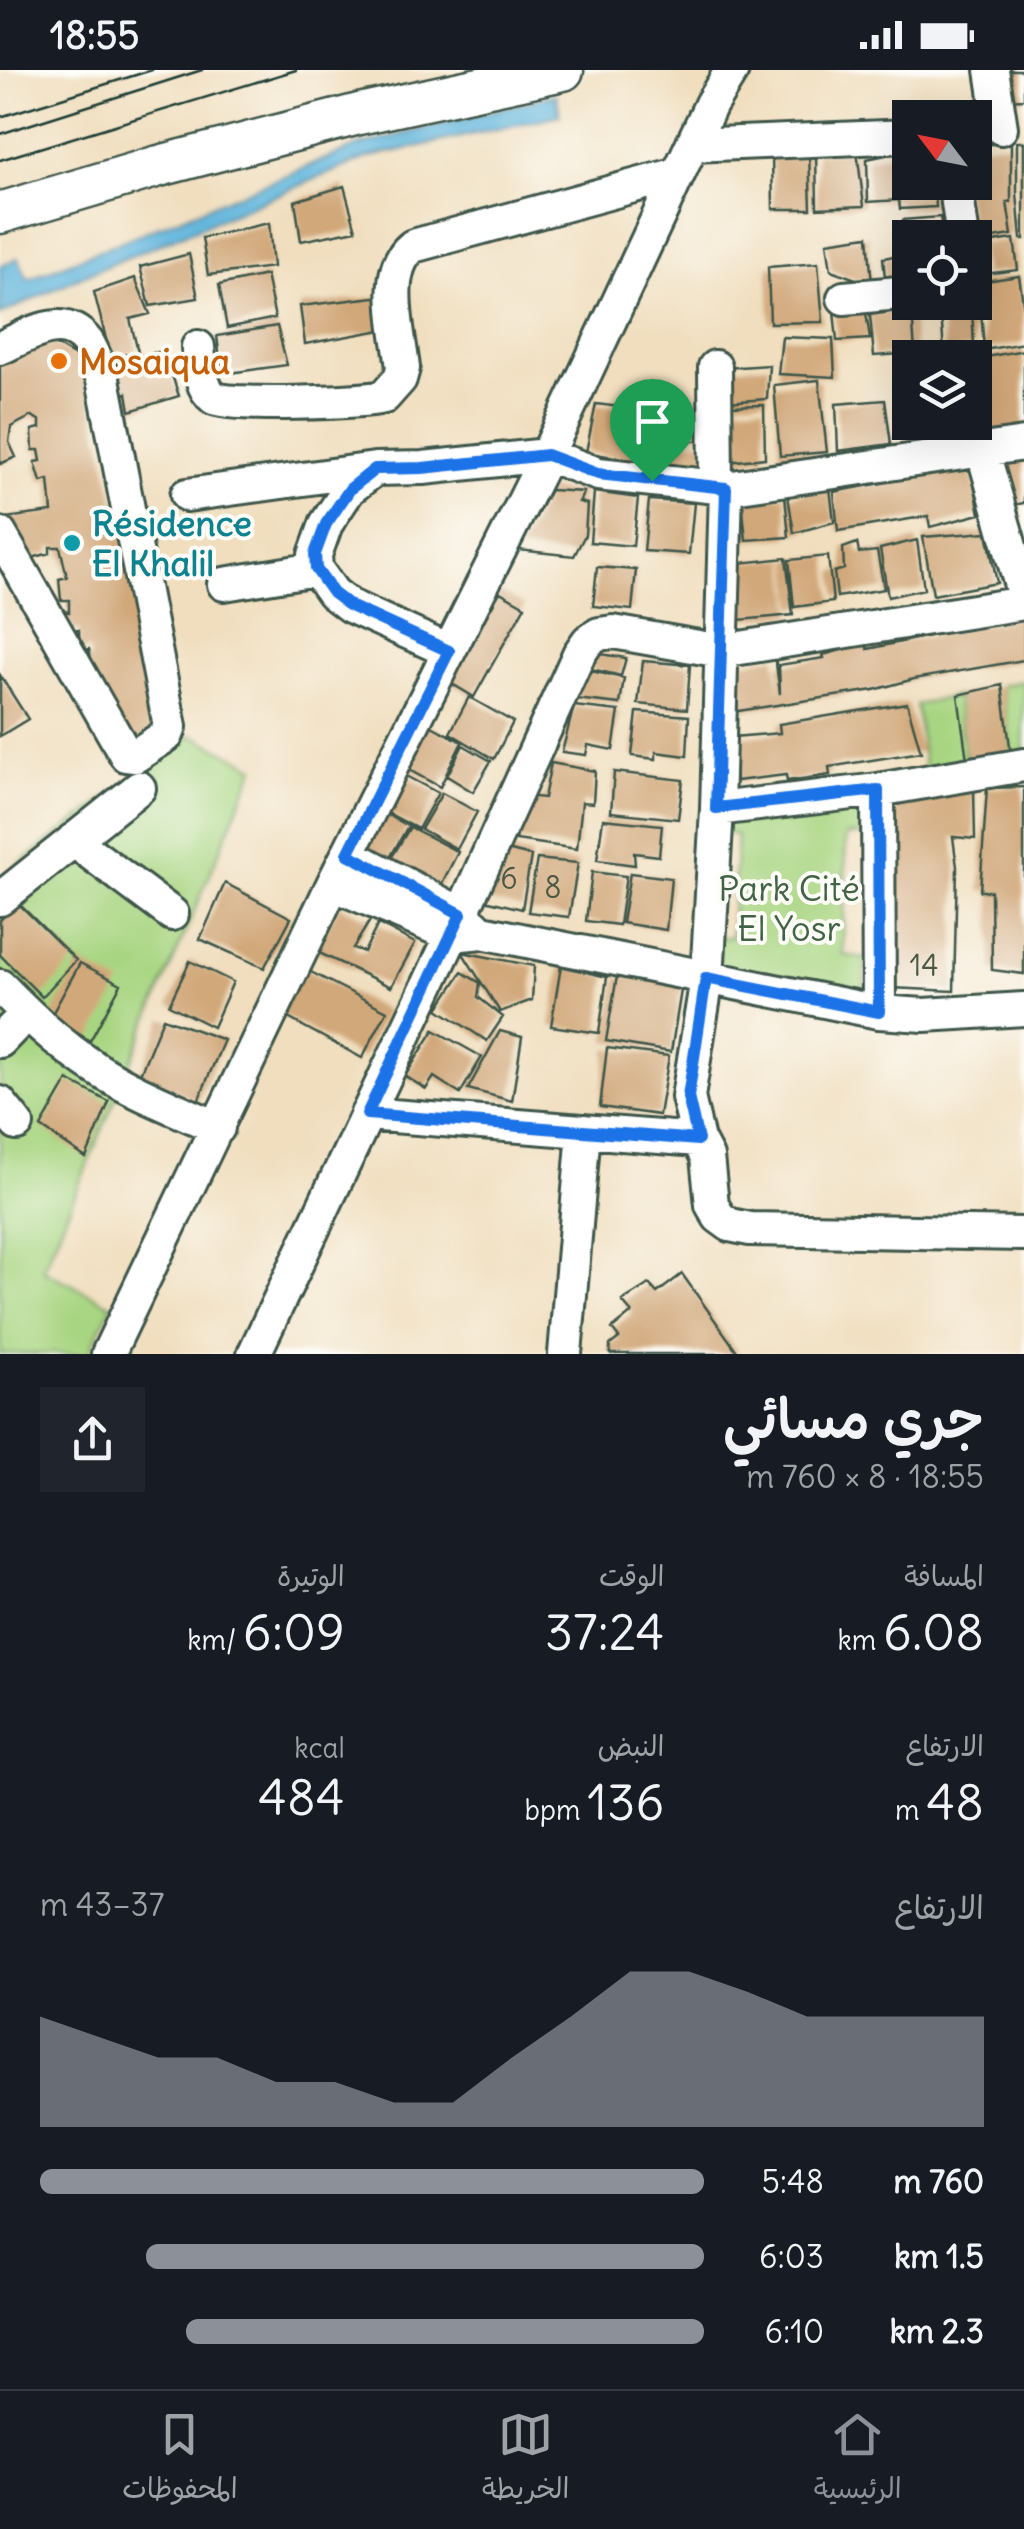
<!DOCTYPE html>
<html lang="ar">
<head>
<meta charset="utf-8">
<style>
  body { margin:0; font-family:Delius,"Playpen Sans Arabic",sans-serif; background:#20242c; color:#f1f3f6; direction:rtl; height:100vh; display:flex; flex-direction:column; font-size:38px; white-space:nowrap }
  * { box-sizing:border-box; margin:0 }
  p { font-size:32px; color:#9ea1a6 }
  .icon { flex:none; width:55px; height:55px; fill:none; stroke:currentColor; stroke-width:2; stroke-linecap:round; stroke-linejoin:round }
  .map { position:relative; height:1284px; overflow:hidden; direction:ltr }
  .sheet { display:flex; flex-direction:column; background:#171b24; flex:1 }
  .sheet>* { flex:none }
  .needle { width:65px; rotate:302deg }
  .controls { position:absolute; left:892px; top:30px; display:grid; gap:20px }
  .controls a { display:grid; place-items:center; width:100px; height:100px; border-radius:0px; background:#171b24; box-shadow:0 10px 40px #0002; font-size:50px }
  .pin { position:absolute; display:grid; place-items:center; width:85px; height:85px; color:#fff; margin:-102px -42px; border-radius:50% 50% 50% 0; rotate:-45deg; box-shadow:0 0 10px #0007 }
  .pin .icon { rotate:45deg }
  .round { display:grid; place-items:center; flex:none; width:105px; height:105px; border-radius:0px; background:#20242c }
  .overview { display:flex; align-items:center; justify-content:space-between; height:170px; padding:0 40px }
  h1 { font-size:55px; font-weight:600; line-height:75px }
  .metrics { display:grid; grid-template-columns:repeat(3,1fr); gap:15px; height:170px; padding:10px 40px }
  .metrics div { display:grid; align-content:center }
  .metrics b { font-size:50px; font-weight:600 }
  .metrics small { font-size:28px; font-weight:400 }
  .metrics p { font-size:28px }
  .chart { height:280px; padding:20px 40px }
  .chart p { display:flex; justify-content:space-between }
  .chart svg { width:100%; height:180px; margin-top:10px; fill:#8c9099; opacity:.7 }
  ul { padding:0 40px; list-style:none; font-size:32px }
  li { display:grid; grid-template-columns:160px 120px 1fr; align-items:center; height:75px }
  li i { height:25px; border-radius:12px; background:#8c9099 }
  .status { display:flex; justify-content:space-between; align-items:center; height:70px; padding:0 50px; background:#171b24; direction:ltr }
  .status svg { height:28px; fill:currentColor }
  .tab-bar { display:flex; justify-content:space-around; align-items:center; height:140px; border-top:2px solid #363941; background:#171b24; font-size:28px; color:#9ea1a6 }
  .tab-bar a { display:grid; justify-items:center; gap:5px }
  .tab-bar .selected { color:#8c9099 }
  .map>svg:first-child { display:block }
</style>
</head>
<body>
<div class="status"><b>18:55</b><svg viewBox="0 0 49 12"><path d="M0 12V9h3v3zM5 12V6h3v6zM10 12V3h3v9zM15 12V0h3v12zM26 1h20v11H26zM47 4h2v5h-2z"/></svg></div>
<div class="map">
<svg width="1024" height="1284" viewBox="0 0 1024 1284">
  <rect width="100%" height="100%" fill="#fdfcf7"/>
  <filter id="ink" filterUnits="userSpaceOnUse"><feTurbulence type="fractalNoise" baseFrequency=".01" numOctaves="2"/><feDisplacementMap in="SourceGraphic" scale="20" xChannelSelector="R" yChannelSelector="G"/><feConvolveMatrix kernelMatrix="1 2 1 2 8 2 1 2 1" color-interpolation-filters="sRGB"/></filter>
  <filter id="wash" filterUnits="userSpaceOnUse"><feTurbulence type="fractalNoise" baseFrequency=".0048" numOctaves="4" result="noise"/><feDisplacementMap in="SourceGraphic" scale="40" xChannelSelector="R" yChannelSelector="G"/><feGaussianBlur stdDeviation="2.25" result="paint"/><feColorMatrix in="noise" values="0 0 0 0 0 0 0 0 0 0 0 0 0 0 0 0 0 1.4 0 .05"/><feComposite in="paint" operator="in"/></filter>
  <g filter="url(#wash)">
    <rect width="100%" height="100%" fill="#f0debe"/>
    <path fill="#a8d581" stroke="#64895a" stroke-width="2.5" d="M1024,611V683L1011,684L1002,615Z
      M956,626L966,692L925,701L916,635Z
      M192,665L255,697L43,1200L112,1235L88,1284H0V808Z
      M869,737V765H846L843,885L865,888L864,922L720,896L714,868L731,867L737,765L718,761L722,753Z"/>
    <path fill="#5fb4db" stroke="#3f7888" stroke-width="2.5" d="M556,24L560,45L366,88L73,210L0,245V196L18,188L28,209L358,76Z"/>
    <g id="blocks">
      <path fill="#d1a87a" d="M1002,0H1024V29L1003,30Z
        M1017,72H1024V169H1021L1017,123Z
        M1011,73V132H1007L1012,165L975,171L962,112H975V75Z
        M910,80V112H934L936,137L900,139L899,130L868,132L867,89Z
        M857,81L864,136L817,138L816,83Z
        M809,83L811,139H773L772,84Z
        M344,116L356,160L301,171L295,131Z
        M940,147L944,168H910V213L886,217L883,188L906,184L903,150Z
        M269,153L273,197L208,205L202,168Z
        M868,166L872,215L831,200L827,172Z
        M1014,169L1018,200L984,204L980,174Z
        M189,184L198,228L150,236L140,197Z
        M818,193L823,252L770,253L768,197Z
        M266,205L275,248L227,258L219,215Z
        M1019,206L1024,239V273L984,280L979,212Z
        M135,208L150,244L130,249L138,282L111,288L94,222Z
        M383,226L387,259L305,274L300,236Z
        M865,236L870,269L837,271L834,241Z
        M972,238L974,277L944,282L941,242Z
        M912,239L915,283L874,286L870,245Z
        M277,256L287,295L222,304L217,266Z
        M782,267L833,269L835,307L778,304Z
        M40,274L56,275L82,290L124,470L158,656L144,667L126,670L85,591L91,588L89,579L80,581L79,560L71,561L72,554L66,553L64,541L69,542V530H61L59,509L67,507L60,477H50V483L21,491L9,464L5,448L52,442L49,410L41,412L35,392L41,391L39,380H33L32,360L40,358V351L32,346L11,357L9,372L16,387L0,394V288Z
        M1024,280V360L949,370L947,352H975V289Z
        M164,281L179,326L130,341L127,323L118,326L113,291Z
        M769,295L767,329L726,332L725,298Z
        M819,310L827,382L780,386L774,315Z
        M910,314V352H934L935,362L899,363L895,315Z
        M885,330L891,374L838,381L836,334Z
        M596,334L645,340L639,392L586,382Z
        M764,335L765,388L726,392V336Z
        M667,369L683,372L706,370V406H666Z
        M1024,383V433L1004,437L996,390Z
        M971,396L980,444L930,457L928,446L838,461L834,422Z
        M830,418L834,452L794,463L788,426Z
        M550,420L584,422L579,432L587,434L585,465L574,486L518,480Z
        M594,422L638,428L633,476L590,472Z
        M785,425L789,467L746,470L742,430Z
        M649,430L694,433L689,484L644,481Z
        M987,462L997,513L933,525L923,467Z
        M917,470L924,519L888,527L880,479Z
        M857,473L859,483L877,481L884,519L837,527L834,502L844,499L843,478Z
        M828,486L833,532L794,537L789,490Z
        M786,488L793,545L739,550V493Z
        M597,497L636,500L632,540L593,536Z
        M500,522L525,536L474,627L449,612Z
        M1024,546V590L914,609L874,620L732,642L734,594L775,586L780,624L779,595L824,588L823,585L865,574L868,579Z
        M594,583L626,588L621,606L591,599Z
        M643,591L690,595L687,639L638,634Z
        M586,600L624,608L620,634L576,629Z
        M0,605L28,649L0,666Z
        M1002,615L1011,684L967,690L958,625Z
        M469,627L513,652L494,689L450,663Z
        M907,633L921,682L829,697L830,705L787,711L786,705L736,711L733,667L780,663L779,654Z
        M574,636L619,641L613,680L588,675L586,685L562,682Z
        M637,642L689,646L687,686L656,682V689L632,686Z
        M426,653L462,672L440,717L402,696Z
        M463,675L491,691L473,722L447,706Z
        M551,693L595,701L593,733L582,732L577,779L516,770L525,726L544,728Z
        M614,702L683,710L678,749L611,742Z
        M404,705L438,723L418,759L384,741Z
        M1024,717V904L992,900L991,821H980L987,718Z
        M974,718L975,769L953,767L957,797L954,921L891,918L896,867L888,866L895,735Z
        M442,723L477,742L457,779L421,759Z
        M384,743L408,756L388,791L363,776Z
        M603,749L662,755L659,786L634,783L635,795L597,790Z
        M410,757L458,782L440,817L390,790Z
        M498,778L531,786L522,839L485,830Z
        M537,789L578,793L569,847L528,842Z
        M592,802L626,806L619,855L586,851Z
        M630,803L671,808L666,860L622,853Z
        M225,813L291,848L264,898L200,869Z
        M18,833L76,890L42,927L0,885V850Z
        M339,835L371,849L353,878L364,882L378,854L415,873L391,917L315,881Z
        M462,882L534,896L532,930L500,942Z
        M190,891L233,912L213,957L169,935Z
        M80,893L121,914L90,971L51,946Z
        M561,896L607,907L599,963L551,956Z
        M303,898L387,941L362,988L279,943Z
        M462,902L480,913L478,927L503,947L487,971L438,939Z
        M617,906L682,914L671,982L606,971Z
        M163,948L224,970L198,1031L140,1004Z
        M434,960L482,987L460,1024L434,1007L426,1019L405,1006Z
        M500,961L522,967L512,1031L468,1019Z
        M607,978L669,986L659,1045L600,1037Z
        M68,1010L109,1032L86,1088L41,1057Z
        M682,1204L739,1284H610V1275L619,1268L612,1259L632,1243L622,1231L649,1214L657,1223Z"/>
    </g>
  </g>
  <g filter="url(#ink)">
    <use href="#blocks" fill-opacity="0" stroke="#3e5549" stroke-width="2.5"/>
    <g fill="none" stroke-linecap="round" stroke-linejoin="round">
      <defs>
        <path id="minor" d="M992,0L1001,58
          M692,75L910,66
          M955,112L963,168
          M844,228L910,222
          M198,277C200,293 199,317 214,328C228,337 364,332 384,327L400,309L403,298C399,262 381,200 413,176L678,104
          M0,278C27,266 63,241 87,272C94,282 98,297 103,309L170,657L167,665L135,686L126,685L0,464
          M715,297L716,418
          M983,382L1024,526
          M726,418L717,739L707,908L688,1027L698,1070L707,1087L712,1135L719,1147L730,1155L750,1159L1024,1164
          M187,425L375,399
          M224,514L316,499
          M449,581L350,536L333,523L316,499L315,485L326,454L349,419L375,399L423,398L547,385L598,404L726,418L1024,374
          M878,720L879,942
          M717,739L878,720L1024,695
          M73,770L172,844
          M348,784L461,844L475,856
          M333,814L452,865L482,862L879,942L924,945L1024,939
          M0,829L139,718
          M0,916C35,952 73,987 117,1011C149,1029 184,1042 218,1058
          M0,971L27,943
          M0,1033L17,1054
          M367,1044L698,1070
          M108,1284L333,814L547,385L711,34L732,0
          M254,1284L452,865L579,584L588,571L599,564L613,562L721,581L1024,533
          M565,1284L584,1061"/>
        <path id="major" d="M0,143L159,96L359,44L563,0"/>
      </defs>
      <use href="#minor" stroke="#3e5549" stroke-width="38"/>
      <use href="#major" stroke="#3e5549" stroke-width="45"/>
      <use href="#minor" stroke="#fff" stroke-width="32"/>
      <use href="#major" stroke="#fff" stroke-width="40"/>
      <path stroke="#1f3d34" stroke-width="2.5" d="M0,47L152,0
        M0,64L202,0
        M0,90L296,0"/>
    </g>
  </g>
  <g fill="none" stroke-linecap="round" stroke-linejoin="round" filter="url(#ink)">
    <defs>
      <path id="route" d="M547,385L598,404L726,418L716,738L878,720L879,942L706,908L688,1027L698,1070L367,1044L461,844L348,784L449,581L350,536L333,523L316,499L315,484L326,454L350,419L375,399L422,398Z"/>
    </defs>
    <use href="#route" stroke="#fff" stroke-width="20"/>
    <use href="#route" stroke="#1a73e8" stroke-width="12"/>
  </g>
  <circle fill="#e8710a" stroke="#fdfcf7" stroke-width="4" cx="59" cy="291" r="10"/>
  <circle fill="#0f9aa8" stroke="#fdfcf7" stroke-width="4" cx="72" cy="473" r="10"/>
  <g text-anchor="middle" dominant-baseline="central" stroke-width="8" stroke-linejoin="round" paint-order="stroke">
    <g font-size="30" fill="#4c5846">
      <text x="509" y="808">6</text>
      <text x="553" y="817">8</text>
      <text x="924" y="895">14</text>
    </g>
    <g font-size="35" font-weight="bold" fill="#c56008" stroke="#fdfcf7" text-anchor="start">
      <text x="79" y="291">Mosaiqua</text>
    </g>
    <g font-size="35" font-weight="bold" fill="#0d838f" stroke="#fdfcf7" text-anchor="start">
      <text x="92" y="453">Résidence<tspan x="92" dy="40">El Khalil</tspan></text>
    </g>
    <g font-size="35" fill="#416347" stroke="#fdfcf7">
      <text x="789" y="818">Park Cité<tspan x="789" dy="40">El Yosr</tspan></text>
    </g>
  </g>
</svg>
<div class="controls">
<a><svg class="needle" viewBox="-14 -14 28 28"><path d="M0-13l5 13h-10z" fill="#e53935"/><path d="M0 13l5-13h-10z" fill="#9ea1a6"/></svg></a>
<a><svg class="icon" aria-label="locate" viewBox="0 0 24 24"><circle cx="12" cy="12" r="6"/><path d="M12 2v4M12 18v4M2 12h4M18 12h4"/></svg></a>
<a><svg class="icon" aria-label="layers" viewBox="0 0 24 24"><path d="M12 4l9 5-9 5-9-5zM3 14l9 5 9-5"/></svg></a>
</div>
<div class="pin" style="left:652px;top:411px;background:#1e9e55"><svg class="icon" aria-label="arrive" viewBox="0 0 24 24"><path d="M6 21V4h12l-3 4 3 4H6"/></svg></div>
</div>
<section class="sheet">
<div class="overview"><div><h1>جري مسائي</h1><p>18:55 · 8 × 760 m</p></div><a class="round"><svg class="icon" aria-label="share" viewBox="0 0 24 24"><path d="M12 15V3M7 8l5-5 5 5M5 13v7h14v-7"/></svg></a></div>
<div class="metrics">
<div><p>المسافة</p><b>6.08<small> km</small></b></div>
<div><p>الوقت</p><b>37:24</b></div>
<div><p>الوتيرة</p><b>6:09<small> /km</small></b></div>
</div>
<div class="metrics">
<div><p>الارتفاع</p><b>48<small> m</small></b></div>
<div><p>النبض</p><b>136<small> bpm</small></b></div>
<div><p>kcal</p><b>484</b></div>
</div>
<div class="chart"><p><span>الارتفاع</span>37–43 m</p>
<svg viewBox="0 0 160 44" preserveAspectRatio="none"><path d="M0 44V17L10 22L20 27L30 27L40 33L50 33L60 38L70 38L80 27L90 17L100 6L110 6L120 11L130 17L140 17L150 17L160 17V44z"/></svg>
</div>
<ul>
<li><b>760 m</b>5:48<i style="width:100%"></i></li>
<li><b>1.5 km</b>6:03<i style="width:84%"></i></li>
<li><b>2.3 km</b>6:10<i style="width:78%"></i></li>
</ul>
</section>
<nav class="tab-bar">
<a class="selected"><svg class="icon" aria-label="home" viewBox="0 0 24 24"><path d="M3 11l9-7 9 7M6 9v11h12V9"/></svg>الرئيسية</a>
<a><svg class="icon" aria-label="map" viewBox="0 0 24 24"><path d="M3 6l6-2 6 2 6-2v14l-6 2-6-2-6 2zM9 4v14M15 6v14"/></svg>الخريطة</a>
<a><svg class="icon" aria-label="saved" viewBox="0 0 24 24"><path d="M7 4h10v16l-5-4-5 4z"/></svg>المحفوظات</a>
</nav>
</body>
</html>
